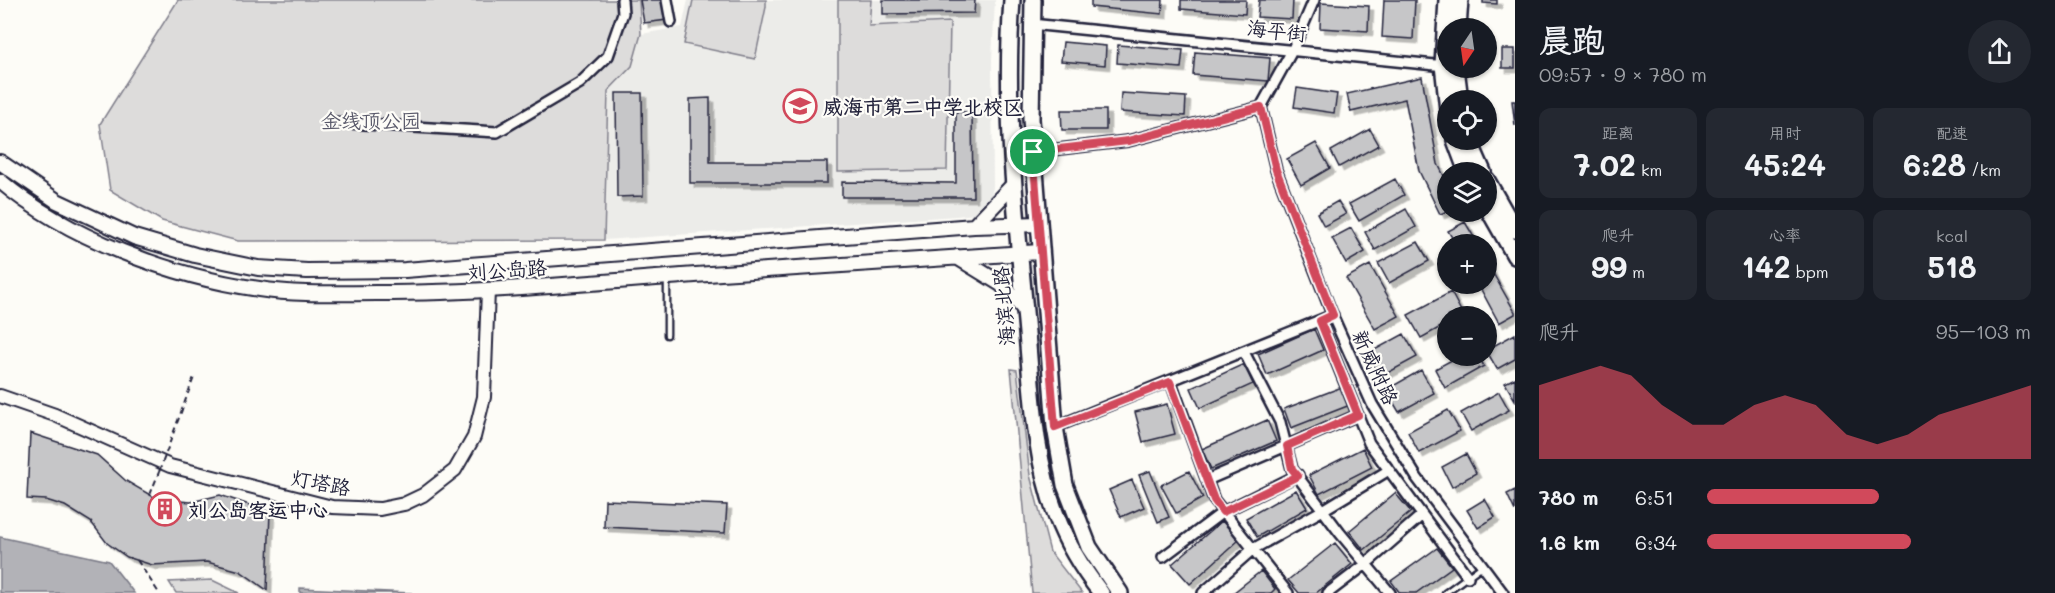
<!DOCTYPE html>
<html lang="zh">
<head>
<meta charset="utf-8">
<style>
  body { margin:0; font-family:Mali,"LXGW WenKai TC",sans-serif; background:#242831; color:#f1f3f6; height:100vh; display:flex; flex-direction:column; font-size:22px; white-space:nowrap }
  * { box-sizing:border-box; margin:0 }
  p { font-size:20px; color:#9ea1a6 }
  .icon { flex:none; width:33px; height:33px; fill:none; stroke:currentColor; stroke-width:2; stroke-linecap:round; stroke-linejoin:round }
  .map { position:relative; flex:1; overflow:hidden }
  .drawer { display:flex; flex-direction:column; background:#171b24; width:540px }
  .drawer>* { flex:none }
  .needle { width:39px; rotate:193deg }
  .tools { position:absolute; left:1437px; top:18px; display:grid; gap:12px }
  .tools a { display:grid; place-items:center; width:60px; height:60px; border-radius:50%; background:#171b24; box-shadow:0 2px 4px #0004; font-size:30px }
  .pin { position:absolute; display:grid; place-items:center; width:51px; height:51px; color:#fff; margin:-26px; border:3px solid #fff; border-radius:50%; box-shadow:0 2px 6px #0007 }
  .round { display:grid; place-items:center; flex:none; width:63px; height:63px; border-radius:32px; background:#242831 }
  .headline { display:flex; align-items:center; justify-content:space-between; height:102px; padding:0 24px }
  h1 { font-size:33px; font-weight:700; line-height:45px }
  .figures { display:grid; grid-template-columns:repeat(3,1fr); gap:9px; height:102px; padding:6px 24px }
  .figures div { display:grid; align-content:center; border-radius:12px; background:#242831; text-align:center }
  .figures b { font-size:30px; font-weight:700 }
  .figures small { font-size:16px; font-weight:400 }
  .figures p { font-size:16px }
  .chart { height:168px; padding:12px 24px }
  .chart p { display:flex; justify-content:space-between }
  .chart svg { width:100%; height:108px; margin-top:6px; fill:#d1495b; opacity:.7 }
  ul { padding:0 24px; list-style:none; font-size:20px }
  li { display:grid; grid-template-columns:96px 72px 1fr; align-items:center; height:45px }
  li i { height:15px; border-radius:8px; background:#d1495b }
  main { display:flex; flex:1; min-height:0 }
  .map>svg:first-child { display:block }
</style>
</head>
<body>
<main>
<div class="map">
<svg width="1515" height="593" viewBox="0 0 1515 593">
  <defs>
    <filter id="shadow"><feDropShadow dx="4.5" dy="4.5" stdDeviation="0" flood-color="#0004"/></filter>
  </defs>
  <rect width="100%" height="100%" fill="#fdfcf7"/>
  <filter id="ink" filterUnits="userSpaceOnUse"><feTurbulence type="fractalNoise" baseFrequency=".0167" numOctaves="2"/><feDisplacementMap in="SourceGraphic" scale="12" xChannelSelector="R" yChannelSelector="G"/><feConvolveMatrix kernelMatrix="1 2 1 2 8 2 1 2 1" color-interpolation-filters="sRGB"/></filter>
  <g filter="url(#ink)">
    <path fill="#ecece9" d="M688,0H995L992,60L993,187L990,201L984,208L975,214L956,216L604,240L608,91L632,66L641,34L682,27Z"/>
    <path fill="#dddcdb" stroke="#807f8b" stroke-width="1.5" d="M178,0H639L641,34L632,66L608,91L604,240L238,241L162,221L110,190L100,124Z
      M693,0H766V7L755,59L684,44Z
      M838,0H871L869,26L950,22L947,170L838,172Z
      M1011,369L1017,370L1030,475L1050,552L1082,593H1032Z
      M212,580L239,593H176L169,582Z"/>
    <path fill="#b2b2b7" stroke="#787885" stroke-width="1.5" d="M0,537L109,561L134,593H0Z
      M300,588L412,593H300Z"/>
    <path fill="#c6c6c8" stroke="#22223b" stroke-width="1.5" filter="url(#shadow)" d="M640,0H664L667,20L644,23Z
      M883,0H975L974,13L883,14Z
      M1091,0H1163L1162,14L1091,7Z
      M1181,0H1246L1245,14L1181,9Z
      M1259,0H1293L1292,19L1257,17Z
      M1384,0H1415L1413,39L1382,37Z
      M1483,0H1497V4L1483,3Z
      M1321,3L1369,6L1368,31L1320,28Z
      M1063,42L1106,46L1105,65L1061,61Z
      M1118,45L1183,50L1181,68L1117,63Z
      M1502,49H1515V68H1502Z
      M1195,52L1270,58L1268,81L1193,75Z
      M1422,77L1438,164L1448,184V211L1440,214L1419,171L1405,99L1351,112L1347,94Z
      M1297,88L1337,94L1334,113L1294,107Z
      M616,93H642L643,196L617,197Z
      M1121,93L1186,97L1185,116L1120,112Z
      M710,98V162H827V183H690V99Z
      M1512,101H1515V126Z
      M1061,110H1106V130H1062Z
      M956,112H972L973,197H842V182L956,183Z
      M1370,129L1379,145L1339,167L1331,151Z
      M1316,143L1330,168L1301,185L1287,159Z
      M1395,179L1404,195L1359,221L1349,204Z
      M1338,201L1346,214L1324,226L1317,213Z
      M1406,209L1416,227L1375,250L1365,232Z
      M1465,222L1478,244H1456L1448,231Z
      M1351,228L1365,252L1346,263L1332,238Z
      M1418,242L1429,261L1389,283L1378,263Z
      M1486,261L1515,312V314L1499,323L1478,284H1486Z
      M1370,265L1399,316L1375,329L1346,278Z
      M1451,292L1463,315L1448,316V323L1421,338L1408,315Z
      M1314,329L1323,350L1267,375L1258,354Z
      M1404,334L1417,357L1380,377L1367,354Z
      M1515,334V359L1497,369L1486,350Z
      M1459,356H1478L1484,366L1445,388L1435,369Z
      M1244,364L1253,384L1200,408L1191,388Z
      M1421,370L1434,393L1399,412L1386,390Z
      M1515,378V400L1505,383Z
      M1342,387L1350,405L1291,428L1284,409Z
      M1499,392L1509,410L1471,431L1461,413Z
      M1167,404L1175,434L1143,442L1135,412Z
      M1448,410L1460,431L1419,453L1408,432Z
      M1267,420L1276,441L1211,469L1202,449Z
      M30,433L97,455L126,481L157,499L191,502L220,495L270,512L267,590L240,571L207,562L152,565L127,557L107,543L91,522L65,506L46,500L27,499Z
      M1363,448L1372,467L1319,494L1309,475Z
      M1466,454L1476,473L1452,487L1442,467Z
      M1150,471L1169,517L1158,522L1139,475Z
      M1189,471L1203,498L1176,513L1161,485Z
      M1132,480L1144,507L1121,517L1109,490Z
      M1296,490L1307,508L1257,537L1246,518Z
      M1515,490V511L1507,494Z
      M1395,493L1411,512L1364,550L1349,531Z
      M1485,499L1495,517L1478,528L1467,510Z
      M605,500L727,505L725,533L604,527Z
      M1222,521L1239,540L1190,584L1172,564Z
      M1335,543L1352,564L1316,593H1299L1288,580Z
      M1437,548L1452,567L1416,593H1400L1391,581Z
      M1261,571L1275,589L1271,593H1233Z"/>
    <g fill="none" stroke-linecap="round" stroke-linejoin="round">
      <defs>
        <path id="service" d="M667,280V335
          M1445,593L1482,566"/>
        <path id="minor" d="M667,0L671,22
          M1314,0L1293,49L1261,107L1276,170L1334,319L1372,404L1417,478L1503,593
          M1031,24L1445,66
          M331,122L497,132L580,83L608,56L623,13L622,0
          M1033,152L1128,141L1261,107
          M1320,321L1369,443L1468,577
          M1244,352L1280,422L1292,469L1340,533L1390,593
          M1171,382L1214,500L1288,593
          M1055,427L1333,315
          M1207,480L1358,415
          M1163,557L1223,512L1298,475
          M1203,593L1253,549L1323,510L1389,470
          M1328,593L1366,564L1422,515"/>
        <path id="tertiary" d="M0,396L55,415L170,466L332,507L380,509L404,504L423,495L455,470L474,437L484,397L488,290"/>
        <path id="secondary" d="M0,162L57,201L134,237L195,255L258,268L307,271L405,270L974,226L1038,224
          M0,181C67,238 173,277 259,289C298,295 338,293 377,293C479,293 580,284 682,276C801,267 920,260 1040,252
          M974,226L1014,184
          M957,257L1001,284L1024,309"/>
        <path id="primary" d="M1012,0C1004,108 1016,215 1026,322C1032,386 1033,454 1056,515C1066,542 1083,570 1101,593
          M1033,0L1031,119L1055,427L1065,485L1089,547L1120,593
          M1447,0L1443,65L1448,110
          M1458,28L1460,0
          M1456,68L1460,100
          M1455,140L1467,172
          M1469,140L1483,172
          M1486,179L1515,230
          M1486,205L1515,256"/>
      </defs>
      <use href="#service" stroke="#22223b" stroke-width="9"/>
      <use href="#minor" stroke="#22223b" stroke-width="14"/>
      <use href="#tertiary" stroke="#22223b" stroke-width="16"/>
      <use href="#secondary" stroke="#22223b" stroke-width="18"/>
      <use href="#primary" stroke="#22223b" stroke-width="20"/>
      <path stroke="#22223b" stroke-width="2" stroke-dasharray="6 4.5" stroke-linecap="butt" d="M166,453L194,377
        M150,495L159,472
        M137,560L159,593"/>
      <use href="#service" stroke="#fdfcf7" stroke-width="4.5"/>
      <use href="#minor" stroke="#fdfcf7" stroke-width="9"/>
      <use href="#tertiary" stroke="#fdfcf7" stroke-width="12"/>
      <use href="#secondary" stroke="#fdfcf7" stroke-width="14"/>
      <use href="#primary" stroke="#fdfcf7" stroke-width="15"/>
      <path stroke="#22223b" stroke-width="2" stroke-dasharray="6 4.5" stroke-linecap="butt" d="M159,472L166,453"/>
    </g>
  </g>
  <g fill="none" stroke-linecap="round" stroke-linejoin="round" filter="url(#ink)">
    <defs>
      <path id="route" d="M1261,107L1276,170L1333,315L1320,321L1358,415L1287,446L1292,469L1298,476L1223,512L1214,500L1170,382L1055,427L1033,152L1128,141Z"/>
    </defs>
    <use href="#route" stroke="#fff" stroke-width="12"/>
    <use href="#route" stroke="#d1495b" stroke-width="8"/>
  </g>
  <defs>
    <symbol id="school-ring" viewBox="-11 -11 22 22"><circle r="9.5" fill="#fdfcf7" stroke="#d1495b" stroke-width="1.5"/><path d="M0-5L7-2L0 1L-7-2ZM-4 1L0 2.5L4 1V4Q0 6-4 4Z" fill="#d1495b"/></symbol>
    <symbol id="building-ring" viewBox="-11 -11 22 22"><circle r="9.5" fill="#fdfcf7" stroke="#d1495b" stroke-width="1.5"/><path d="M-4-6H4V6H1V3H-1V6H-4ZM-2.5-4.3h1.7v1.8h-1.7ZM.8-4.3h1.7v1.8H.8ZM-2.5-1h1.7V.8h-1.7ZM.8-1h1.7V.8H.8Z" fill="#d1495b"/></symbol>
  </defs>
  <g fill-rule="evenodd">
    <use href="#school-ring" x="781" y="87" width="38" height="38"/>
    <use href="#building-ring" x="146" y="490" width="38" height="38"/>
  </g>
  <g text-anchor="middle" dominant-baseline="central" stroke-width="4.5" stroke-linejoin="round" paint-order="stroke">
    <g font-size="20" fill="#22223b" stroke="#fdfcf7">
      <text transform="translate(1277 30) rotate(6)">海平街</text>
      <text transform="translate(507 269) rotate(-4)">刘公岛路</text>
      <text transform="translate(1003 306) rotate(-95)">海滨北路</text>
      <text transform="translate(1376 367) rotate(65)">新威附路</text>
      <text transform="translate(321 482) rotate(11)">灯塔路</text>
    </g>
    <g font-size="20" font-weight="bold" fill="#22223b" stroke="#fdfcf7" text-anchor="start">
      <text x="823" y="106">威海市第二中学北校区</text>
      <text x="188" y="509">刘公岛客运中心</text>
    </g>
    <g font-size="20" fill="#5a5a6b" stroke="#fdfcf7">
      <text x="371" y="120">金线顶公园</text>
    </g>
  </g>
</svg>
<div class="tools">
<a><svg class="needle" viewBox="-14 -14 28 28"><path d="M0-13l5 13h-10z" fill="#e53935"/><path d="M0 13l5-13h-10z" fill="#9ea1a6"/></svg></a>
<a><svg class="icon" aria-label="locate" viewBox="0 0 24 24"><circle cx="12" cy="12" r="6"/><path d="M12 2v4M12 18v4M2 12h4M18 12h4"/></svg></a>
<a><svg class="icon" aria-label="layers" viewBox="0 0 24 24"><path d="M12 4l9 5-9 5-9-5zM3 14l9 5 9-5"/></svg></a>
<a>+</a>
<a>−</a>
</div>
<div class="pin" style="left:1033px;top:152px;background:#1e9e55"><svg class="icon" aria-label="arrive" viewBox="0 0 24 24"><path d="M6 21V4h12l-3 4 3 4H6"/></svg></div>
</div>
<section class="drawer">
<div class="headline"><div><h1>晨跑</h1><p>09:57 · 9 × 780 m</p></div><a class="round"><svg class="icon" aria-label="share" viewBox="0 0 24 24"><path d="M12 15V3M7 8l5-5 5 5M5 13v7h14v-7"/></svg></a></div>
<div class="figures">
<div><p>距离</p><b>7.02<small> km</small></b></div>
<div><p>用时</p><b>45:24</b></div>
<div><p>配速</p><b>6:28<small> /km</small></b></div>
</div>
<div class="figures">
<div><p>爬升</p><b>99<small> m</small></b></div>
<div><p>心率</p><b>142<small> bpm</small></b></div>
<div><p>kcal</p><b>518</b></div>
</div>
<div class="chart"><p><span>爬升</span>95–103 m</p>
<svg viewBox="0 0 160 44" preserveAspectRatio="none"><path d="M0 44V14L10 10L20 6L30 10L40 22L50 30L60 30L70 22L80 18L90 22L100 34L110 38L120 34L130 26L140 22L150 18L160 14V44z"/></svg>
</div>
<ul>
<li><b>780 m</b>6:51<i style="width:53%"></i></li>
<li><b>1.6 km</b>6:34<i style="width:63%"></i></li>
</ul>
</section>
</main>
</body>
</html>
